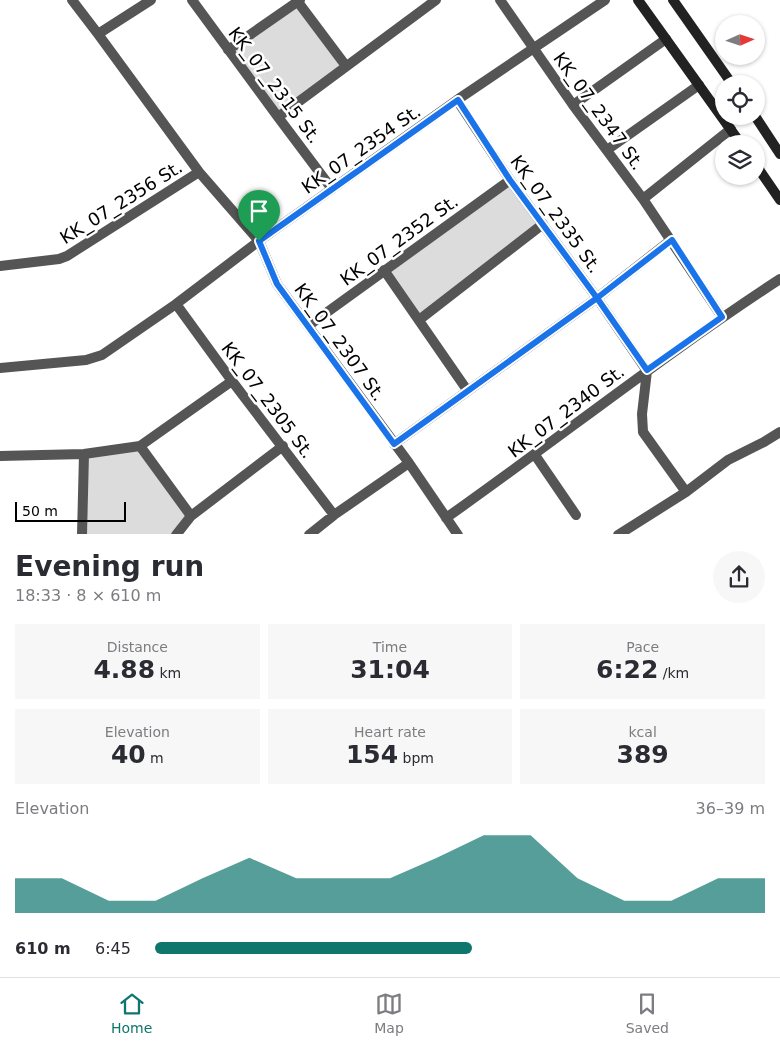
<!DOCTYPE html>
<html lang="en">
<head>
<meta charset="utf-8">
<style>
  body { margin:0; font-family:"DejaVu Sans",sans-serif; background:#f7f7f7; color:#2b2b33; height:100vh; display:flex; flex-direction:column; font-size:19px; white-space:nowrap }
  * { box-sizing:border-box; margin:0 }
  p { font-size:16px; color:#7c7c81 }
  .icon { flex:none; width:28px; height:28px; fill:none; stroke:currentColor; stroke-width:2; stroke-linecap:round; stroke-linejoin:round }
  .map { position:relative; height:534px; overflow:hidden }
  .panel { display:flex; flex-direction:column; background:#fff; flex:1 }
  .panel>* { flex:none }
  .needle { width:32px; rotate:87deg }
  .buttons { position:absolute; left:715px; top:15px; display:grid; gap:10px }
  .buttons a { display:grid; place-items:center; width:50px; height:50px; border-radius:50%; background:#fff; box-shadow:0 1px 4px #0004; font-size:25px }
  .scale { position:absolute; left:15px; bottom:12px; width:111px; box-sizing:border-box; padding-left:5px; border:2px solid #000; border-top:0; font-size:14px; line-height:18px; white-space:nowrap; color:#000; -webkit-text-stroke:4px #fff; paint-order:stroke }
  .pin { position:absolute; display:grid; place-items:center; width:42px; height:42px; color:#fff; margin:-51px -21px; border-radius:50% 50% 50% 0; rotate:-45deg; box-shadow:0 0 5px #0007 }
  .pin .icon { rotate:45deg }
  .round { display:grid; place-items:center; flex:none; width:52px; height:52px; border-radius:26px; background:#f7f7f7 }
  .overview { display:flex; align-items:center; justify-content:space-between; height:85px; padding:0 15px }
  h1 { font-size:28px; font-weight:800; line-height:38px }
  .figures { display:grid; grid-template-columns:repeat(3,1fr); gap:8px; height:85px; padding:5px 15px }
  .figures div { display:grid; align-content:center; border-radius:0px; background:#f7f7f7; text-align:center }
  .figures b { font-size:25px; font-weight:800 }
  .figures small { font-size:14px; font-weight:400 }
  .figures p { font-size:14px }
  .chart { height:140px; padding:10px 15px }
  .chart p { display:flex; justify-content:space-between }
  .chart svg { width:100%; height:90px; margin-top:5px; fill:#0f766e; opacity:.7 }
  ul { padding:0 15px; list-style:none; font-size:16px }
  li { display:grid; grid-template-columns:80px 60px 1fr; align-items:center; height:38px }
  li i { height:12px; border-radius:6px; background:#0f766e }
  .dock { display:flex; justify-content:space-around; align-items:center; height:70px; border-top:1px solid #e1e1e2; background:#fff; font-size:14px; color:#7c7c81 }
  .dock a { display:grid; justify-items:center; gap:2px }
  .dock .on { color:#0f766e }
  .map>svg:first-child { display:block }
</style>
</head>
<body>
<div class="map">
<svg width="780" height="535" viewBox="0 0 780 535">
  <rect width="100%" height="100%" fill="#fff"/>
  <path fill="#dcdcdc" d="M298,2L346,66L278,117L228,50Z
    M510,180L543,224L419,320L384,270Z
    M140,446L191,516L176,534L82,535L84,454Z"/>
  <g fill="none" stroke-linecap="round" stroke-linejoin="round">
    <path stroke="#555" stroke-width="10" d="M72,0L98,34L199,172L259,241L277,284L409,463L458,535
      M192,0L278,117L332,189
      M500,0L573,105L643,199L722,317
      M298,2L346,66
      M98,34L151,0
      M228,50L300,0
      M457,100L510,180L597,298L647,371
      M573,105L666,39
      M278,117L436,0
      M607,150L699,85
      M643,199L731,129
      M0,266L59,259L67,256L199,172
      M384,270L467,390
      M176,304L232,381L334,515
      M419,320L543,224
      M308,326L510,180
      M0,368L86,360L102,355L176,304L259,241L457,100L605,0
      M647,371L642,414L643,432L686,492
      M394,444L597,298L671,240
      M140,446L191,516
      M535,455L576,515
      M0,456L84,454L140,446L232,381
      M446,518C558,439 665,354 780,279
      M82,535L84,454
      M176,535L191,516L283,446
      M309,535L334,515L409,463
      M618,535L686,492L728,460L764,442L780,432"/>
    <path stroke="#222" stroke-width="10" d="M638,0L741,144
      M673,0L732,84
      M755,116L780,154
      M756,165L780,200"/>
  </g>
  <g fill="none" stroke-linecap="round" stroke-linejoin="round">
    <defs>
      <path id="route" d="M259,241L277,284L394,444L597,298L647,370L722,317L672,240L597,298L510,180L458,100L259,241"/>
    </defs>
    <use href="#route" stroke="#fff" stroke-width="10"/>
    <use href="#route" stroke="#1a73e8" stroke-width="6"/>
  </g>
  <g text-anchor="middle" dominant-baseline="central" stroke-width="5" stroke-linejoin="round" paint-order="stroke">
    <g font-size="18" fill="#000" stroke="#fff">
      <text transform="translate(275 85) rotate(53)">KK_07_2315 St.</text>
      <text transform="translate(599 111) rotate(54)">KK_07_2347 St.</text>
      <text transform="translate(361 149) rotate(-35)">KK_07_2354 St.</text>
      <text transform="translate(121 202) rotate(-32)">KK_07_2356 St.</text>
      <text transform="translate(556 214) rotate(54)">KK_07_2335 St.</text>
      <text transform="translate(399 240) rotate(-36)">KK_07_2352 St.</text>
      <text transform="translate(340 342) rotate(54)">KK_07_2307 St.</text>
      <text transform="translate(268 400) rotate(53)">KK_07_2305 St.</text>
      <text transform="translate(566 411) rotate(-37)">KK_07_2340 St.</text>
    </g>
  </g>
</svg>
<div class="buttons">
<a><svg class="needle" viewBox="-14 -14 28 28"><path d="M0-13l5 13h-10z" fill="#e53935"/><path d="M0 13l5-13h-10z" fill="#7c7c81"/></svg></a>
<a><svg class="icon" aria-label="locate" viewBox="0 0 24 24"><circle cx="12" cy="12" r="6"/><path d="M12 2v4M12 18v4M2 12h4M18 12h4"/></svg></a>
<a><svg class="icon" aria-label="layers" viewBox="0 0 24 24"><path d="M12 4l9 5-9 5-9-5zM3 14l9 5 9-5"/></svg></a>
</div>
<div class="scale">50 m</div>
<div class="pin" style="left:259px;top:241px;background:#1e9e55"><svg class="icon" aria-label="arrive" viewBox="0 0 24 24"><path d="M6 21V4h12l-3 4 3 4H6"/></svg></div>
</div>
<section class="panel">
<div class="overview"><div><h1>Evening run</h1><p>18:33 · 8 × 610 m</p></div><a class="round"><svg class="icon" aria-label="share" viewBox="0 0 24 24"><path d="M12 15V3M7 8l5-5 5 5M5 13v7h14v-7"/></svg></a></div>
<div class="figures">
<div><p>Distance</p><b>4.88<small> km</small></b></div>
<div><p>Time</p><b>31:04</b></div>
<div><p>Pace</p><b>6:22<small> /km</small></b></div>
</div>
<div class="figures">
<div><p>Elevation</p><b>40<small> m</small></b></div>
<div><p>Heart rate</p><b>154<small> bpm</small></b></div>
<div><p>kcal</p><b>389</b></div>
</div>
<div class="chart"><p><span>Elevation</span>36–39 m</p>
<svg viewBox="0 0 160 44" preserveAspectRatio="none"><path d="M0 44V27L10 27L20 38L30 38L40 27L50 17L60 27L70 27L80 27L90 17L100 6L110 6L120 27L130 38L140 38L150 27L160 27V44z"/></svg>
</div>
<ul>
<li><b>610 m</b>6:45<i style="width:52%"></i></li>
</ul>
</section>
<nav class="dock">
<a class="on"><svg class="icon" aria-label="home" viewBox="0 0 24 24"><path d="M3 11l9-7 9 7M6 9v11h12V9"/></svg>Home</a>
<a><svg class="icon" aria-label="map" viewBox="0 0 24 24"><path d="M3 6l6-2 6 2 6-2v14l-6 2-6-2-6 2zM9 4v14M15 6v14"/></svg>Map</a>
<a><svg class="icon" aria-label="saved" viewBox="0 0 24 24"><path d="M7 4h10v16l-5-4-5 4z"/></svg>Saved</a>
</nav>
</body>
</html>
